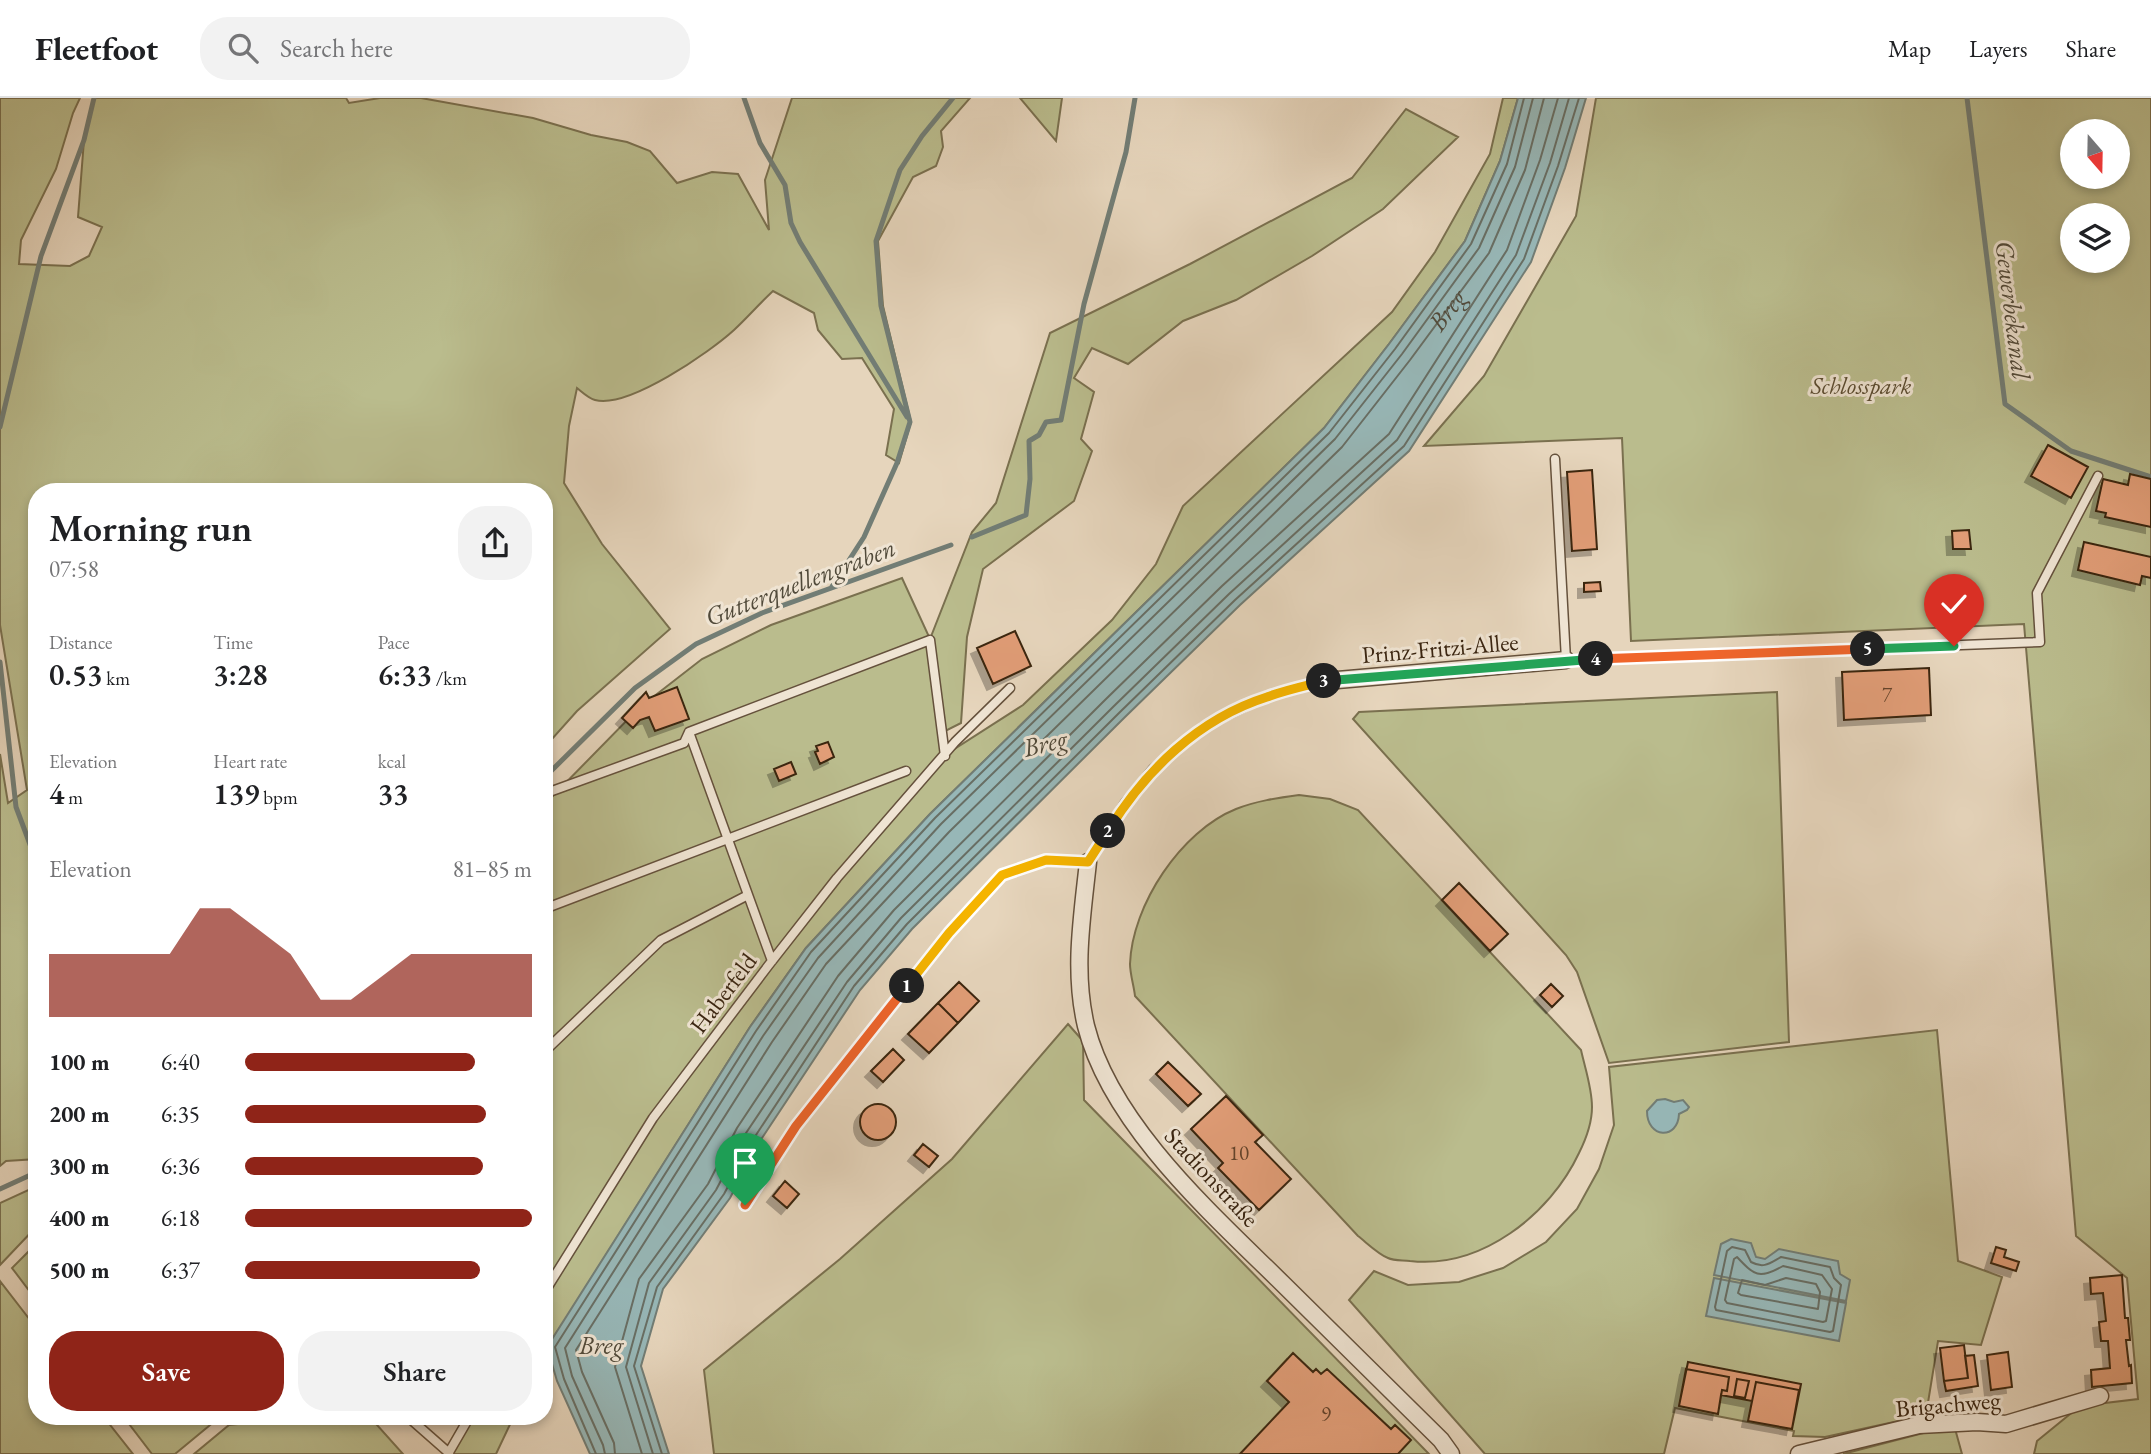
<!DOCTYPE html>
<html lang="en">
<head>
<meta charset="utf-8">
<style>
  body { margin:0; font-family:"EB Garamond",serif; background:#f2f2f2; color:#202124; height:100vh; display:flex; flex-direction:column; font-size:26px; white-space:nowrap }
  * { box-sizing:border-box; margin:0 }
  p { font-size:23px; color:#757577 }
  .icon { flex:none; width:38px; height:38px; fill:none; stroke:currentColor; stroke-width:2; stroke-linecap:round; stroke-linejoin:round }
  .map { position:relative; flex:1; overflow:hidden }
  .details { position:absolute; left:28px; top:385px; width:525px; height:942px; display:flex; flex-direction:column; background:#fff; border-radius:28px; box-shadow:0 4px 10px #0003 }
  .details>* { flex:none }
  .needle { width:46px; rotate:160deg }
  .controls { position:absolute; left:2060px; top:21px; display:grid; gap:14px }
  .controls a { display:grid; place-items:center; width:70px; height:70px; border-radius:50%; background:#fff; box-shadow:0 4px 10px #0003; font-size:35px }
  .pin { position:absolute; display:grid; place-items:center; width:60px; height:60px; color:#fff; margin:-72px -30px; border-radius:50% 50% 50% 0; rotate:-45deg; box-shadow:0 0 7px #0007 }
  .pin .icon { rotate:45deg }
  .km { position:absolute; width:35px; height:35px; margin:-18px; border-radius:50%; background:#222; color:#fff; font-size:19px; line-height:35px; text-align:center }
  .round { display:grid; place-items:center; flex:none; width:74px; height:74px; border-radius:28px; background:#f2f2f2 }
  .overview { display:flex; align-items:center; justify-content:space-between; height:119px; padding:0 21px }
  h1 { font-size:38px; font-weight:600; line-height:52px }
  .figures { display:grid; grid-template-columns:repeat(3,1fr); gap:10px; height:119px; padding:7px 21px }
  .figures div { display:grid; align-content:center }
  .figures b { font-size:30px; font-weight:600 }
  .figures small { font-size:19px; font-weight:400 }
  .figures p { font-size:19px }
  .chart { height:196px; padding:14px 21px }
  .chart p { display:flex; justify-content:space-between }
  .chart svg { width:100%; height:126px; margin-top:7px; fill:#8f2418; opacity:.7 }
  .cta { display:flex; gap:14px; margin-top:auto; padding:14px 21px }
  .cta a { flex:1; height:80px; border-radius:28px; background:#8f2418; color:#fff; font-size:28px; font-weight:600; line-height:80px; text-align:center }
  .cta a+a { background:#f2f2f2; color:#202124 }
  ul { padding:0 21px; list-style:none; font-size:23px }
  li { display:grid; grid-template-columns:112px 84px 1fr; align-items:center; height:52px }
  li i { height:18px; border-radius:9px; background:#8f2418 }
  header { display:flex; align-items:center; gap:42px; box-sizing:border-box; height:98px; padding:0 35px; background:#fff; border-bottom:2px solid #e0e0e0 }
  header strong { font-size:33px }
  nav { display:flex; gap:38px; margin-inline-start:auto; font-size:24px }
  .search { width:490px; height:63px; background:#f2f2f2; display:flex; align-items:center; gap:18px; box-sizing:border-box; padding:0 24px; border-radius:28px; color:#757577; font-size:26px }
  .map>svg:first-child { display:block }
</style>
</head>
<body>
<header>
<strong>Fleetfoot</strong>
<div class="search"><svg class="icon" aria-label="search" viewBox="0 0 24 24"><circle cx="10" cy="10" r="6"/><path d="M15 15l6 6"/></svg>Search here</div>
<nav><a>Map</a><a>Layers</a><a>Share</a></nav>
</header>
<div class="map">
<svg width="2151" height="1356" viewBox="0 0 2151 1356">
  <defs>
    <filter id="shadow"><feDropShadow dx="-6" dy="6" stdDeviation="0" flood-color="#0004"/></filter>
  </defs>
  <rect width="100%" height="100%" fill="#e6d5bc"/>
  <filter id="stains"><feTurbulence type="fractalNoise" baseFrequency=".00286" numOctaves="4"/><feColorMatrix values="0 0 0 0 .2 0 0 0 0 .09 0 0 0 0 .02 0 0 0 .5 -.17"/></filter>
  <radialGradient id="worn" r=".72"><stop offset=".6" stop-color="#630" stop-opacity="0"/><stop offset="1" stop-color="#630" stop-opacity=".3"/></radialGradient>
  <path fill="#babc8d" stroke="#7a704f" stroke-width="2" fill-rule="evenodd" d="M0,0H80L73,15L56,71L21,142L19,166L70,168L89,158L102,129L78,119L84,42L94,0H346L349,5L380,0H421L533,20L591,37L627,44L650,53L677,85L712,74L738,76L769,132L765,82L792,0H970L941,33L943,49L936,68L913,79L878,143L883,208L911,324L899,365L886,357L894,311L862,260L842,261L818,232L814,215L773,193C759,206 747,220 734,232C710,254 628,311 595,302C588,300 582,294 577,290L569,328L564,385L602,446L670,531L577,613L544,650V394H37V1061L6,1063L0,1068V656L8,705L27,692L0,527Z
    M1020,0H1062L1056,43Z
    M1503,0H1518L1500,63L1465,143L1389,246L1324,330L930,716L806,850L750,929L544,1255V707L639,610L702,561L771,527L902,480L930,541L972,434L996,405L1050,235L1190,166L1352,80L1406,11L1458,39L1383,111L1312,158L1236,202L1183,223L1128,266L1092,250L1074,280L1094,294L1081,341L1092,353L1074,403L983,471L967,539L961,625L943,634L945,657L1023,607L1112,522L1156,466L1183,408L1392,214L1435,154L1490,56Z
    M1596,0H2151V1356H2034L2037,1343L2080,1308L2138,1301L2127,1180L2076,1138L2024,526L1631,543L1622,340L1424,348L1484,278L1576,118ZM2072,33H2118V79H2072ZM2072,117H2118V163H2072Z
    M1777,594L1789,944L1609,965L1577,874L1566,857L1353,621L1359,614Z
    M1299,697L1330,701L1358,712L1581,952C1585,970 1592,990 1592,1009C1592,1025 1586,1041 1579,1055C1550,1117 1481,1171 1410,1163C1403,1162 1394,1163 1388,1160C1378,1156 1367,1145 1358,1138L1135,898C1134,888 1130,876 1130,866C1132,807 1181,733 1236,711C1256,703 1277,700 1299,697Z
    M1068,926L1083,943L1084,1002L1429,1356H714L704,1272L840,1161L952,1061Z
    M1937,932L1958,1163L2002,1179L1981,1247L1938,1243L1926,1317L1825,1339L1793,1338L1794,1333L1675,1310L1664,1356H1485L1349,1202L1374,1173L1408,1187L1459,1184L1503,1170L1546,1144L1577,1111L1599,1071L1614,1027L1609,969Z
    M37,1088V1128L0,1167V1105Z
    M37,1145V1203L12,1170Z
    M0,1183L37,1231V1318H103L133,1356H0Z
    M123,1318H221L175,1356H152Z
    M280,1318H369L403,1356H194L229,1327L274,1322Z
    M470,1318H514L496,1356H448Z
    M1954,1327L1962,1356H1843Z"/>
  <path fill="#97b7b7" stroke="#727d75" stroke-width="2" d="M1518,0H1586L1565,70L1531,164L1409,353L1240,507L1124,620L912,831L860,892L760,1043L730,1100L663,1191L641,1268L669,1356H590L557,1283L547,1249L750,929L806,850L930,716L1324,330L1389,246L1465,143L1500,63Z
    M1665,1001L1674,1004L1683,1002L1689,1009L1687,1012L1679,1016C1678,1042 1647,1041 1647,1013L1657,1002Z
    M1731,1141L1751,1145L1756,1159L1765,1161L1779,1151L1838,1163L1840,1176L1850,1182L1846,1203L1714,1177L1721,1146Z
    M1714,1180L1846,1205L1839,1243L1706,1218Z"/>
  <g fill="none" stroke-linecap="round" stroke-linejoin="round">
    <g stroke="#686e64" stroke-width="2">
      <path d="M1732,1149L1745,1152L1751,1164C1764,1171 1770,1165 1781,1159L1830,1169L1834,1180L1841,1187L1833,1233L1830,1234L1716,1212L1715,1209L1727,1153Z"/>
      <path d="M1737,1159C1754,1177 1759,1182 1783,1168L1822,1177L1832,1191L1826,1223L1823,1224L1727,1205L1725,1202L1734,1161Z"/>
      <path d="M1786,1180L1816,1186L1820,1194L1818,1211L1741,1197L1738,1195L1742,1182L1765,1187Z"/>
      <path d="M596,1356L564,1281L555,1249L756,933L811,854L935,720L1329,335L1395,251L1471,146L1507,66L1524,0"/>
      <path d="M605,1356L603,1347L572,1278L565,1250L763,938L818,860L941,726L1335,341L1402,256L1479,150L1515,69L1533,0"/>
      <path id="s1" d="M615,1356L614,1345L582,1274L576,1252L772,944L826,866L949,734L1342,349L1410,262L1489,155L1525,72L1544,0"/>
      <path d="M642,1356L615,1269L639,1181L708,1086L737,1030L838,878L894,812L1106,601L1222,488L1389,336L1507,152L1540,62L1558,0"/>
      <path d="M653,1356L626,1269L649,1185L716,1092L746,1035L847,884L901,820L1113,609L1229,496L1397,342L1516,157L1550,65L1569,0"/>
      <path d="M662,1356L634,1268L657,1189L724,1096L754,1040L854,888L907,826L1119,615L1235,502L1404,348L1524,161L1558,68L1579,0"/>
    </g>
    <path stroke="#727d75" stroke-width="5" d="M744,0L760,45L785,87L791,125L800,144L907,319
      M1967,0L2005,306L2071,353L2151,379
      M0,329L41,158L84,42L94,0
      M972,439L1026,417L1030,381L1029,343L1039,337L1046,324L1061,322L1084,206L1126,54L1135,0
      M831,490L864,439L897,365L910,324L881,208L876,143L900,72L922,38L953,0
      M0,564L16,709L37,765
      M544,680L635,590L696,546L762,515L951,447
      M0,1091L37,1074"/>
  </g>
  <path fill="#e19d77" stroke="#3a2511" stroke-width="2" filter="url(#shadow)" d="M2048,347L2088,369L2071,400L2031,378Z
    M1592,372L1597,451L1572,453L1567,374Z
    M2130,376L2151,381V429L2105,419L2106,415L2096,413L2103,381L2128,387Z
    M1969,432L1971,451H1953L1952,433Z
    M2084,444L2151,459V480L2142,478L2140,487L2078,472Z
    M1600,484L1601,493L1584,494V485Z
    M1015,533L1031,568L993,586L977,550Z
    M1929,570L1931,617L1844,622L1842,574Z
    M677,589L689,621L655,633L649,619L640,622L633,630L622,620L646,594L649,600Z
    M828,644L834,659L820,666L815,654L818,653L816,648Z
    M791,664L796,676L779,683L774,671Z
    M1459,785L1508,836L1490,853L1442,802Z
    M959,884L979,903L958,925L938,905Z
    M1551,886L1563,898L1552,909L1540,897Z
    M938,905L958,925L929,955L908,936Z
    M893,951L904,962L883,984L871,973Z
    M1168,964L1201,996L1188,1008L1156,976Z
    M1226,998L1263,1037L1255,1044L1291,1081L1259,1112L1218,1070L1223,1065L1191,1031Z
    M860 1024a18 18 0 1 1 36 0a18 18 0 1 1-36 0Z
    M923,1046L938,1058L929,1069L914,1057Z
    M785,1083L799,1096L787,1110L773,1098Z
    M1996,1149L2006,1152L2004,1159L2019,1164L2016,1173L1991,1165Z
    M2122,1177L2125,1220H2128L2130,1242H2126L2129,1268L2131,1267L2132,1285L2092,1289L2091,1272L2110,1270L2108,1243H2101L2099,1224L2106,1223L2103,1195L2091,1196L2090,1180Z
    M1964,1247L1968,1280L1944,1283L1940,1250Z
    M2008,1254L2012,1289L1991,1292L1987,1257Z
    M1293,1255L1313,1274L1316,1271L1321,1276L1327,1271L1391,1331L1395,1327L1411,1342L1398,1356H1240L1289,1304L1267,1283Z
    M1974,1257L1978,1288L1946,1293L1944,1283L1968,1280L1965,1258Z
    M1688,1264L1801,1286L1792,1331L1748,1323L1752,1303L1721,1297L1718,1316L1679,1308Z
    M1686,1271L1729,1279L1727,1293L1722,1292L1718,1316L1679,1308Z
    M1737,1281L1749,1283L1745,1300L1734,1298Z
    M1756,1284L1799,1292L1792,1331L1748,1323Z"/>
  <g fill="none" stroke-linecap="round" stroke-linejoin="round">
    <defs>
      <path id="service" d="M1555,361L1566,562L2040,544L2037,495L2098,378
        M689,634L772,863
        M552,693L684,645L689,634L930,542L945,658
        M544,811L906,673
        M544,954L661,842L748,797
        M745,1107L796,1028L949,835L1002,777L1046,762L1088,764L1125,705L1153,671L1203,629L1264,599L1326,583
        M544,1195L653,1020L768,868L837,780L955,644L1010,590
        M407,1318L449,1355
        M448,1356L470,1318"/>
      <path id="minor" d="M1326,583L1566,562
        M1088,764C1082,820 1073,873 1086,928C1111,1027 1212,1116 1283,1186C1336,1238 1388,1290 1441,1342L1451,1356
        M1799,1356L1919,1327L1977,1324L2006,1326L2100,1298"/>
    </defs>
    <use href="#service" stroke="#65513c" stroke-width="11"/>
    <use href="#minor" stroke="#65513c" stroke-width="19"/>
    <use href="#service" stroke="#efe4d3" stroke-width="8"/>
    <use href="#minor" stroke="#efe4d3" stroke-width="16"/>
  </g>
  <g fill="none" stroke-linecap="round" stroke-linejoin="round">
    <defs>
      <path id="split-1" d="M745,1107L796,1028L907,888"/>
      <path id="split-2" d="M907,888L949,835L1002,777L1046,762L1088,764L1108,733"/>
      <path id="split-3" d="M1108,733C1145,673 1198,621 1267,599C1285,592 1305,588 1324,583"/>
      <path id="split-4" d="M1324,583L1596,561"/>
      <path id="split-5" d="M1596,561L1868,551"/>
      <path id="split-6" d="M1868,551L1954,548"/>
    </defs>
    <use href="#split-1" stroke="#fff" stroke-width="14"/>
    <use href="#split-2" stroke="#fff" stroke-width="14"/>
    <use href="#split-3" stroke="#fff" stroke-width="14"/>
    <use href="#split-4" stroke="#fff" stroke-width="14"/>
    <use href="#split-5" stroke="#fff" stroke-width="14"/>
    <use href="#split-6" stroke="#fff" stroke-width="14"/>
    <use href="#split-1" stroke="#f0652b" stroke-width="9"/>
    <use href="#split-2" stroke="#f5b400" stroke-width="9"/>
    <use href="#split-3" stroke="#f5b400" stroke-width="9"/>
    <use href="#split-4" stroke="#22a559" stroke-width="9"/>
    <use href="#split-5" stroke="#f0652b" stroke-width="9"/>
    <use href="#split-6" stroke="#22a559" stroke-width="9"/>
  </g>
  <g text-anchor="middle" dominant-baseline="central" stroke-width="6" stroke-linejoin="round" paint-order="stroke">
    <g font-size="21" fill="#64432a">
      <text x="1887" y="596">7</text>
      <text x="1239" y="1054">10</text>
      <text x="1326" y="1315">9</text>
    </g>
    <g font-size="24" font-style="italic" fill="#5a4b30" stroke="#efe4d3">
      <text x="1861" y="287">Schlosspark</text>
    </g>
    <g font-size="24" fill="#3a2511" stroke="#efe4d3">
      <text transform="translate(1440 550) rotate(-5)">Prinz-Fritzi-Allee</text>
      <text transform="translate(723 895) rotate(-53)">Haberfeld</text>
      <text transform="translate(1212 1079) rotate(47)">Stadionstraße</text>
      <text transform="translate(1948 1306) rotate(-5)">Brigachweg</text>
    </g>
    <g font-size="26" font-style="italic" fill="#514a3a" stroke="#efe4d3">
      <text stroke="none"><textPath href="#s1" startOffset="1475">Breg</textPath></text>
      <text transform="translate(2013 212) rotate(83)">Gewerbekanal</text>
      <text transform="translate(800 484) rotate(-21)">Gutterquellengraben</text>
      <text transform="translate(1045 645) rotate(-14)">Breg</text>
      <text x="601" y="1247">Breg</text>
    </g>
  </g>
  <rect width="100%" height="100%" filter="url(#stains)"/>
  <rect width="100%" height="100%" fill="url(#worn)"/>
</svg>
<div class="controls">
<a><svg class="needle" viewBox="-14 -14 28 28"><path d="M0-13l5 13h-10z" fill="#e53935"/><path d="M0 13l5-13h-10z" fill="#757577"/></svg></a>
<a><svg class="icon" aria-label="layers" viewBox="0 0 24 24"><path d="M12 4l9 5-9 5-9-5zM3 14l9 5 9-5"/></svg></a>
</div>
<div class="pin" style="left:745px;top:1107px;background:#1e9e55"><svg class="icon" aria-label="arrive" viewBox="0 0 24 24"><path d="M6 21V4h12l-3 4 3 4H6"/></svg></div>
<div class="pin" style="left:1954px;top:548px;background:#d93025"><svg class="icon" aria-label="check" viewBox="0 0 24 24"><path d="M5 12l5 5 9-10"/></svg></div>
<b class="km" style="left:907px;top:888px">1</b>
<b class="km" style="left:1108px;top:733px">2</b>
<b class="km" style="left:1324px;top:583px">3</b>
<b class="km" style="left:1596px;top:561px">4</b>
<b class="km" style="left:1868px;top:551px">5</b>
<section class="details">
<div class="overview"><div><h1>Morning run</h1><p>07:58</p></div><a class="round"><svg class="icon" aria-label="share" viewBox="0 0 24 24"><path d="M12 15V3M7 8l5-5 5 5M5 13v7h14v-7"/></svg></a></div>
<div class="figures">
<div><p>Distance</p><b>0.53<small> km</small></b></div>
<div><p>Time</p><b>3:28</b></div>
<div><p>Pace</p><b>6:33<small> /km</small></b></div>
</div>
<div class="figures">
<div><p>Elevation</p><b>4<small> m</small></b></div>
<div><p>Heart rate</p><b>139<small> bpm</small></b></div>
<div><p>kcal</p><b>33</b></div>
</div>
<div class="chart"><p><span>Elevation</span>81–85 m</p>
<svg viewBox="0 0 160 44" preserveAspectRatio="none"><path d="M0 44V22L10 22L20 22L30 22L40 22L50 6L60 6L70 14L80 22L90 38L100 38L110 30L120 22L130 22L140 22L150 22L160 22V44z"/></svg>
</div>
<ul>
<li><b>100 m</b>6:40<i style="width:80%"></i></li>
<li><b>200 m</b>6:35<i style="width:84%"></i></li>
<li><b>300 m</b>6:36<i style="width:83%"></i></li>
<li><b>400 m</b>6:18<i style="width:100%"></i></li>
<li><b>500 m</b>6:37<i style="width:82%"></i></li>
</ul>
<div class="cta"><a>Save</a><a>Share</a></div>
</section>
</div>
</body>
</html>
